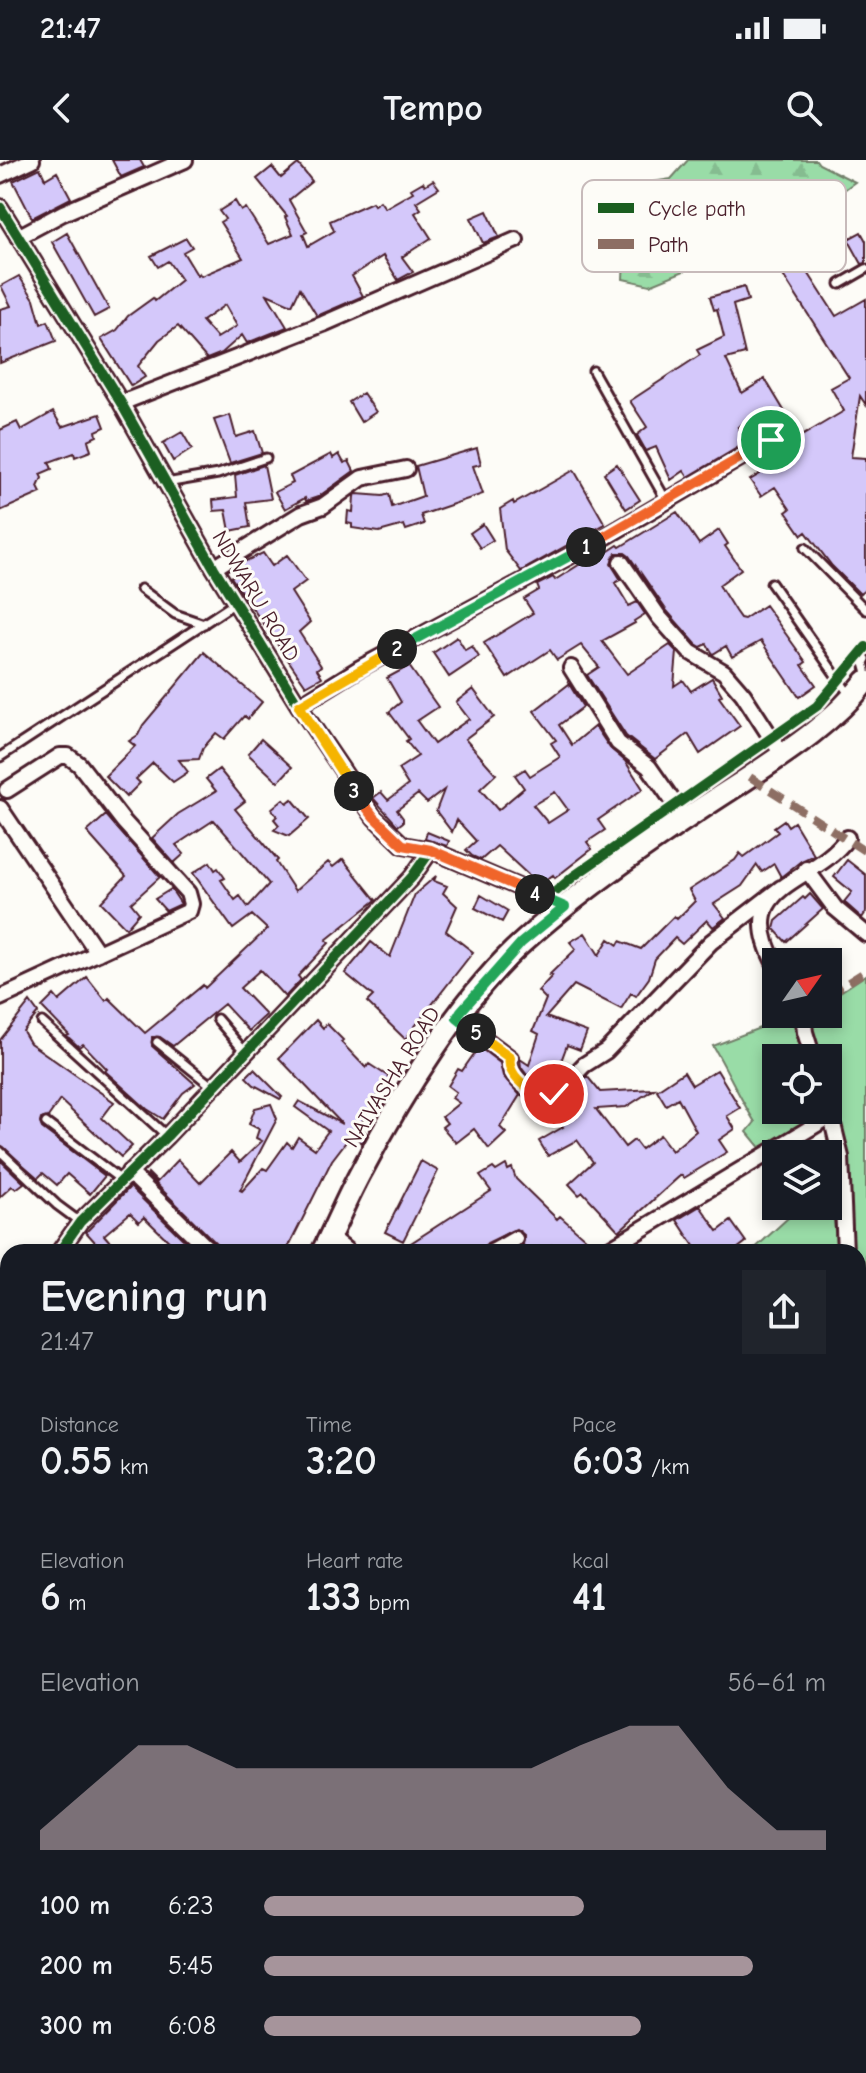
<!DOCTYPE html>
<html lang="en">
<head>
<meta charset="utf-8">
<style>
  body { margin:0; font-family:"Comic Neue",sans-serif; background:#20242c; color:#f1f3f6; height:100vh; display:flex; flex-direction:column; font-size:30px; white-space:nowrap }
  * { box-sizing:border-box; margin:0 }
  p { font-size:26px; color:#9ea1a6 }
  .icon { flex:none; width:44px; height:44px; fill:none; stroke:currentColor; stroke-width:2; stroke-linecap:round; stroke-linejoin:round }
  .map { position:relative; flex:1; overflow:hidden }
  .drawer { position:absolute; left:0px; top:1084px; width:866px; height:830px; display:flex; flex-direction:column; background:#171b24; border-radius:24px 24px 0 0; box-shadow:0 4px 12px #0003 }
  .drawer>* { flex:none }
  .needle { width:52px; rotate:56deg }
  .fabs { position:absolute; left:762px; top:788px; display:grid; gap:16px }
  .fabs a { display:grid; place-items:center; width:80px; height:80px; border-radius:0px; background:#171b24; box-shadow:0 4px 12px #0003; font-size:40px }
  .pin { position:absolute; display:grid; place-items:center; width:68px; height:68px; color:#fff; margin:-34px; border:4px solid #fff; border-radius:50%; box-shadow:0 2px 8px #0007 }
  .km { position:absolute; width:40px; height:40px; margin:-20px; border-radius:50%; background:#222; color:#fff; font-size:22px; line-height:40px; text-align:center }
  .round { display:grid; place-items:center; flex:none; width:84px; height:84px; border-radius:0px; background:#20242c }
  .head { display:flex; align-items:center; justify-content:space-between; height:136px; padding:0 40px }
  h1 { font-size:44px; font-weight:800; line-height:60px }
  .metrics { display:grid; grid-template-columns:repeat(3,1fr); gap:12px; height:136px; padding:8px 40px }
  .metrics div { display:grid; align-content:center }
  .metrics b { font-size:40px; font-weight:800 }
  .metrics small { font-size:22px; font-weight:400 }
  .metrics p { font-size:22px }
  .chart { height:224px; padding:16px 40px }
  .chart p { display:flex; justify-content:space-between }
  .chart svg { width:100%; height:144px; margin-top:8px; fill:#a6949b; opacity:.7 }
  ul { padding:0 40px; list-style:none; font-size:26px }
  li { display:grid; grid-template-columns:128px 96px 1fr; align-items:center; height:60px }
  li i { height:20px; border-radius:10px; background:#a6949b }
  .status { display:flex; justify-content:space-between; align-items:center; height:56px; padding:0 40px; background:#171b24; direction:ltr }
  .status svg { height:22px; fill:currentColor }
  header { display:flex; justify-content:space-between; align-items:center; height:104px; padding:0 40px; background:#171b24; font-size:36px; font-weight:800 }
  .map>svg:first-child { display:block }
</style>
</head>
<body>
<div class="status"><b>21:47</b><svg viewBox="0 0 49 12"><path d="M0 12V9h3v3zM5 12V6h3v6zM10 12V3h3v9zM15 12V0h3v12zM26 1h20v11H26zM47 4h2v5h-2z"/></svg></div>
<header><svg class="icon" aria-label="back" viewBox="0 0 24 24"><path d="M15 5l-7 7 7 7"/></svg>Tempo<svg class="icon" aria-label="search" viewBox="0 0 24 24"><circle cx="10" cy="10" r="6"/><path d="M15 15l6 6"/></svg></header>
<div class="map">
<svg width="866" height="1913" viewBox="0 0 866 1913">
  <defs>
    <pattern id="forest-firs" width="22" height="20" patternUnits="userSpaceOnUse" patternTransform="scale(2)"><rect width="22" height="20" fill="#99dca7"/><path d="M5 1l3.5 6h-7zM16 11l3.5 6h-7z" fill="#85bc90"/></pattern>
  </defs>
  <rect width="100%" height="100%" fill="#fdfcf7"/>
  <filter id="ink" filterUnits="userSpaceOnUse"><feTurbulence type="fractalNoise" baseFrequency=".0125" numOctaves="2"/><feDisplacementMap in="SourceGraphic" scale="16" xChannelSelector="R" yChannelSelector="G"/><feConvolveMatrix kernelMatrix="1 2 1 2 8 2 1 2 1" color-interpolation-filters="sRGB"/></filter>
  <g filter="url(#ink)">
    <path fill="#f1ecf8" d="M0,1855L8,1857V1906H115L120,1913H0Z"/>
    <path fill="#99dca7" stroke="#727e69" stroke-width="2" d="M866,815V1252L858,1196V1092H843L823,950H828V898H816L809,854H828V840Z
      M791,856L803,898H776V950H819L821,956L761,989L747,972L755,962C739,937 728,911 713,886Z
      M830,1020L837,1092H751L801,1046H828Z
      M858,1303L866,1383V1591L863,1602L858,1596Z"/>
    <path fill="url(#forest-firs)" stroke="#727e69" stroke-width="2" d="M688,0H816L819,4L855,22L796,65L650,125L623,119L627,26L671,19Z"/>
    <path fill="#d4c8fa" stroke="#4a1f2b" stroke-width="2" fill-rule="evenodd" d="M112,0H140L144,7L121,17Z
      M298,4L312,21L289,40L307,72L303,74L308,86L334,71L330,61L372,42L374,45L380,41L385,48L413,32L411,29L423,22L425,25L433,20L439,28L416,42L421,49L415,53L431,78L402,97L413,112L398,120L383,96L352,116L363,136L317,156L300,128L292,145L267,134L287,167L247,183L242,175L222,193L207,199L178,166L159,180L138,206L145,217L131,226L101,179L117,170L128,156L153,138L155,141L181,120L168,101L158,107L151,96L186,78L192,87L183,92L197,115L199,113L201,116L243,98L220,62L225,59L219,51L235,41L241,51L246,48L269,84L293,74L285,57L287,56L257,19L272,7L281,18ZM225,145L237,166L217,178L202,161Z
      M40,8L45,19L57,12L71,38L32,58L13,21Z
      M487,51L499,77L483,83L471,58Z
      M861,72L866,81V103L862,104L848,79Z
      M67,73L109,149L94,157L52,82Z
      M796,94L836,156L866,139V245L860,236L851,297L866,298V429L860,434L832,406L806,372L802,375L786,352L790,349L775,327L761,336L750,320L760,314L753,304L783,285L779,274L774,271L762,252L738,267L747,282L688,317L684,311L671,320L656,287L646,291L637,275L647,267L630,241L700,195L697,190L724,177L717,149L714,150L710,137L744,127L748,140L733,145L745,194L726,199L742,233L765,219L800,277L844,251L831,228L849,218L777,106Z
      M19,116L34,139L41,164L48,161L56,181L0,203V149L11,146L1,126Z
      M363,233L376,252L361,262L349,242Z
      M53,252L62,267L100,254L105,267L96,271L97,276L88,280L91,291L75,297L74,293L49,302L52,309L40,314L42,318L38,327L41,333L0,351V270L17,262L21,270Z
      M230,255L236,277L255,271L262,293L230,303L214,260Z
      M182,272L192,289L173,301L163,283Z
      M477,288L481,304L473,306L483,334L421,355L424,364L406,370L404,365L379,372L352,368V364L347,363L348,351L353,352L354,336L357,334L383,336L389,334L392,347L423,336L416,306Z
      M331,294L333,298L339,294L344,303L349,301L354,311L318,337L306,341L305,338L285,349L275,332L293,323L290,316Z
      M617,304L640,340L626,349L604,313Z
      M264,305L271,339L246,342L250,367L230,371L226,350L214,351L213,340L237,337L235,315Z
      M574,310L605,364L521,411L505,390L500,349L513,341L514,344Z
      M677,352L699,384L719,370L728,384L725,386L741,409L719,425L735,451L740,458L744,459L765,445L806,502L802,505L816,525L799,537L761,481L732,497L726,486L713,494L707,484L701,487L696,484L667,451L629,396L625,393H616L611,404L621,420L615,423L629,446L637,442L645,454L634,461L635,463L602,481L627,514L670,485L677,492L674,526L683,520L691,531L712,518L722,535L719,537L740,566L700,594L688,574L655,599L626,576L587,515L599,507L581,485L557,500L550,490L507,518L484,483L533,453L524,439L539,430L537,425L553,417L555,420L593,396L595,400L618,385L620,387Z
      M483,364L493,380L480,388L470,373Z
      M263,393L272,406L287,395L306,421L291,432L310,462L299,472L321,506L317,509L322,517L306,526L231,417L240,411L237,405Z
      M457,477L465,490L472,486L479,497L449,517L433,493Z
      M204,492L262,542L248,559L244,556L224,579L216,573L203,588L199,599L179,600L188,612L173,622L153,603L136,619L140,623L126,637L105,616L135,586L129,581L138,575L143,565Z
      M409,506L438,547L417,561L434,584L469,559L456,542L473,529L494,557L465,579L496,614L480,629L498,650L524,628L515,615L525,609L530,616L560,597L551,583L556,580L534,551L569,524L583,547L559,565L572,585L595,566L610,588L625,601L643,629L598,660L605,670L587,682L592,689L555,718L553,715L539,725L497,686L481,700L472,696L466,690L476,681L457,660L452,672L436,651L444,630L427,643L418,634L397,650L403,658V662L398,666L373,638L381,632L388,640L408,625L398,609L418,596L406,581L409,579L389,552L401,542L387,518ZM555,632L568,650L548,663L533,645Z
      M261,579L292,607L278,622L248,594Z
      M219,609L245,641L235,649L278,700L276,702L295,731L328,702L333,707L343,699L376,740L326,780L329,783L298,816L301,820L285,837L260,810L240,828L266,855L249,871L224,844L173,886L160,877H152V886L195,924L183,933L163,959L147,949L105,911L107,909L83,884L79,887L67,876L69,875L42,847L54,835L59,841L87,817L106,841L109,838L145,873L203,825L205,828L267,769L252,755L233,769L193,713L210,702L215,710L218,708L225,718L221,720L235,740L240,736L248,747L269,724L214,660L176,685L184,694L174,703L152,678L178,654L216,631L206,619Z
      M283,639L287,643L292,639L309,659L289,676L274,670L279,665L274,659L277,656L271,649Z
      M106,655L160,717L131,743L139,753L126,768L101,742L126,716L87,672Z
      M784,660L788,666L794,662L814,695L801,701L781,717L774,704L762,712L757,705L742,726L714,744L725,758L713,767L707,760L682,784L675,778L655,799L649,818L636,836L631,833L621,849L574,825L546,857L587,872L580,890L567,885L557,912L545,907L536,922L527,915L521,907L520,899L529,905L539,874L533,871L546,839L538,831L552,816L549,815L576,789L570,782L585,773L599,795L609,779L618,785L620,781L641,789L674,756L677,759L695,741L689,730L735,700L740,693L744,697L778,672L774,667Z
      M427,672L449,681L447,686L425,679Z
      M847,700L866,715V752L862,758L844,742L852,732L834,717Z
      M436,716L434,721L447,726L443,733L457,746L446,771L473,792L405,879L367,842L373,836L345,813L371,782L390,797L415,734Z
      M171,729L181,744L166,751L155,739Z
      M810,734L823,749L786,782L774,769L776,761L803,737L805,739Z
      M481,735L508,751L502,762L475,748Z
      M30,842L38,853L23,871L30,883L114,942L102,958L132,986L121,997L60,940L48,957L41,959L40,963L42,968L105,1016L90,1034L67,1014L57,1025L43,1013L38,1018L0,985V880Z
      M316,860L323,868L327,864L343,880L341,882L366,908L369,904L389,917L359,966L367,974L362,983L352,974L332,1000L286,1092H221L218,1085L147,1015L148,1013L157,1022L178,1000L200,1023L231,992L240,1002L262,981L256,978L259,969L249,964L255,948L271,944L277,959L240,1030L242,1031L263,1008L267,1010L287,982L292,987L298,977L315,989L328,971L295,947L299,941L342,964L279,898Z
      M479,887L500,903L503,916L520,935L500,967L506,973L489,989L474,969L456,983L442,967L447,963L442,957L459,943L452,938L456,932L448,926L458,909L462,911Z
      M254,909L282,937L280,939L254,925L246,917Z
      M717,910L740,948L727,956L735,969L719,980L727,992L684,1018L681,1015L619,1071L583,1032L579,1035L569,1024L593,1002L577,980L548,996L539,981L563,967L549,947L570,934L587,916L600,932L654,929L626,947L596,949L625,987L634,980L641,989L660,975L672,991L696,971L678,938L666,945L657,930L684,912L692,925Z
      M0,1000L24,1023L16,1029L12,1026L0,1037Z
      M421,1001L438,1011L403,1081L385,1072Z
      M506,1005L508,1010L512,1008L516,1019L557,1059L560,1056L595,1087L594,1092H554L551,1085L540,1092H527L523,1085L524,1075L516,1069L487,1083L482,1090L481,1087L473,1092H397L491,1031L480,1016L493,1008L496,1011Z
      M130,1027L186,1082L178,1090L144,1057L139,1062L130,1053L104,1075L119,1092H104L86,1072Z
      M700,1046L718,1071L731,1061L746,1082L733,1092H698L677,1060Z"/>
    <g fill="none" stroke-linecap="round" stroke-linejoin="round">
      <defs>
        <path id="service" d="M840,124L866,109
          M593,211L667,342
          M166,323L218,314L266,298
          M805,388L866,450
          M771,423L851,537
          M141,429L175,454L204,464
          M866,499L864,503L866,510
          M0,597L235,443
          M217,859L245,892
          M42,862L167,976
          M157,882L213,927
          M46,963L121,1020
          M0,991L57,1045L80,1062
          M858,1307L866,1310
          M858,1449L866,1456
          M0,1870L8,1872"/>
        <path id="minor" d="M0,15L32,0
          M0,47L121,243L214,408L299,546L374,657L403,685L431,690L565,747
          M18,77L63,53L185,0
          M121,243L323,164L516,80
          M621,402L659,457L690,492L724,512L743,534L783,596
          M214,408L301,354L323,346L362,318L406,309
          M571,508L618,583L649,607L686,660
          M299,546L360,508L600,380L771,280
          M0,648L98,793
          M806,709L835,748L866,774
          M776,806C731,722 813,726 847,678
          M0,838L189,751L191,744L188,733L123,661L79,604L68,596H60L7,630
          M803,854L805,872L813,898
          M457,858L510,898C506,916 530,930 543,939L563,927L584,905L606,891L711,782L781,728
          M828,944L841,997L845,1092
          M129,1012L211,1092
          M330,1077L348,1092
          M59,1092L80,1062L167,976L412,717L431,690
          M492,1092L515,1079
          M604,1092L832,955
          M858,1225L866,1274
          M0,1366L8,1373
          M0,1619L8,1624
          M858,1627L866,1618
          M439,1913L445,1909"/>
        <path id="tertiary" d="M767,1906L776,1913"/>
        <path id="secondary" d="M322,1092C336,1065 347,1037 362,1010C400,937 462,836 523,782C586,725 667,670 739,624C784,594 832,564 866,521
          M0,1480L8,1472"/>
      </defs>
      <use href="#service" stroke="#4a1f2b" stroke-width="13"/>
      <use href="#minor" stroke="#4a1f2b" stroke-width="20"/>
      <use href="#tertiary" stroke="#4a1f2b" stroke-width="22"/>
      <use href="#secondary" stroke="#4a1f2b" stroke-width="26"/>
      <use href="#service" stroke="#fdfcf7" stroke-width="7"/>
      <use href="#minor" stroke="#fdfcf7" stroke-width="14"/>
      <use href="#tertiary" stroke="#fdfcf7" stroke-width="16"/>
      <use href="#secondary" stroke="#fdfcf7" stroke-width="20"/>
      <path stroke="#8d6e63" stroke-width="8" stroke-dasharray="16 8" stroke-linecap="butt" d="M750,617L866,692
        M828,835L866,811"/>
      <defs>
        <path id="cycleway" d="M0,47L121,243L214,408L299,546L374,657L403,685L431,690L565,747
          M547,739L574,716L817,546L866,487
          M59,1092L80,1062L167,976L412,717L431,690"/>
      </defs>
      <use href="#cycleway" stroke="#fdfcf7" stroke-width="15"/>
      <use href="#cycleway" stroke="#1b5e20" stroke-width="10"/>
    </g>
  </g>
  <g fill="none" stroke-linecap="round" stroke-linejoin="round" filter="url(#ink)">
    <defs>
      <path id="split-1" d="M586,387L771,280"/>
      <path id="split-2" d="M397,489L586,387"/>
      <path id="split-3" d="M354,631L299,546L397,489"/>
      <path id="split-4" d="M354,631L374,657L403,685L431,690L535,734"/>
      <path id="split-5" d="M476,873L457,858L461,851L521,783L565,747L535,734"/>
      <path id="split-6" d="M476,873L510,898C506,916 530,930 543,939L554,934"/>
    </defs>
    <use href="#split-1" stroke="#fff" stroke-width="16"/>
    <use href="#split-2" stroke="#fff" stroke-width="16"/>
    <use href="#split-3" stroke="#fff" stroke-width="16"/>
    <use href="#split-4" stroke="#fff" stroke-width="16"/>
    <use href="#split-5" stroke="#fff" stroke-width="16"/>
    <use href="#split-6" stroke="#fff" stroke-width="16"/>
    <use href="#split-1" stroke="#f0652b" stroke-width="10"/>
    <use href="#split-2" stroke="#22a559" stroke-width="10"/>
    <use href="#split-3" stroke="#f5b400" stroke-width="10"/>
    <use href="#split-4" stroke="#f0652b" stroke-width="10"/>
    <use href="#split-5" stroke="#22a559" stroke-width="10"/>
    <use href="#split-6" stroke="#f5b400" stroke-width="10"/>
  </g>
  <g text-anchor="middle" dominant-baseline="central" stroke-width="6" stroke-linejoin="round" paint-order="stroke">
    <g font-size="22" fill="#4a1f2b" stroke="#fdfcf7">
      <text transform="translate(256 436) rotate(59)">NDWARU ROAD</text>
      <text transform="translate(392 917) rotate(-58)">NAIVASHA ROAD</text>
    </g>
  </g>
  <rect x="582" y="20" width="264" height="92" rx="12" fill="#fdfcf7" stroke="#c7baba" stroke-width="2"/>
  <rect x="598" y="43" width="36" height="10" fill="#1b5e20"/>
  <rect x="598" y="79" width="36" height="10" fill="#8d6e63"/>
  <g font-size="22" fill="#4a1f2b">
    <text x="648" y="56">Cycle path</text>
    <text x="648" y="92">Path</text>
  </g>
</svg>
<div class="fabs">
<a><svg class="needle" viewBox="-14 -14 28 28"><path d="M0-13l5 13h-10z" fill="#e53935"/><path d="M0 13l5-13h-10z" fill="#9ea1a6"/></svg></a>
<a><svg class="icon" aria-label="locate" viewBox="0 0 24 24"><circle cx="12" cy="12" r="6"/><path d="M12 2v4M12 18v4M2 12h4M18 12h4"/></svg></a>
<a><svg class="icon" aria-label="layers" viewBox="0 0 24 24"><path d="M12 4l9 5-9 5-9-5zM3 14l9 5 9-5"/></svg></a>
</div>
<div class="pin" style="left:771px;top:280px;background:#1e9e55"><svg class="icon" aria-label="arrive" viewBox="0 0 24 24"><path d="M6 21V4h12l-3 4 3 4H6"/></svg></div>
<div class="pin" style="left:554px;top:934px;background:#d93025"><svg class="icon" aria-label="check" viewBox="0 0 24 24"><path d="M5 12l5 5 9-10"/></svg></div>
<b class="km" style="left:586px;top:387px">1</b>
<b class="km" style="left:397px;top:489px">2</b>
<b class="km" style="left:354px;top:631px">3</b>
<b class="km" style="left:535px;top:734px">4</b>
<b class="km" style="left:476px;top:873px">5</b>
<section class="drawer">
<div class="head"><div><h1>Evening run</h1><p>21:47</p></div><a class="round"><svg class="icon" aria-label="share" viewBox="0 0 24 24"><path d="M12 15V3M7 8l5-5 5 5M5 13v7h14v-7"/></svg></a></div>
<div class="metrics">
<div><p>Distance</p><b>0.55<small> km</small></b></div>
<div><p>Time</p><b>3:20</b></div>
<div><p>Pace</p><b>6:03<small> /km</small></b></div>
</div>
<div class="metrics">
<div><p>Elevation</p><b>6<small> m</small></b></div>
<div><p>Heart rate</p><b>133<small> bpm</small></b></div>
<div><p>kcal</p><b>41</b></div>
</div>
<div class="chart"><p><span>Elevation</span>56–61 m</p>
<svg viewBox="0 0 160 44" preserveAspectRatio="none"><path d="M0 44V38L10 25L20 12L30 12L40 19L50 19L60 19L70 19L80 19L90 19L100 19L110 12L120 6L130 6L140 25L150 38L160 38V44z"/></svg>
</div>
<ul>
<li><b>100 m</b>6:23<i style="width:57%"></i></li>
<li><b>200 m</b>5:45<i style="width:87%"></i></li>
<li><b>300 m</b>6:08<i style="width:67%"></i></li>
</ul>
</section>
</div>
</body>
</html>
